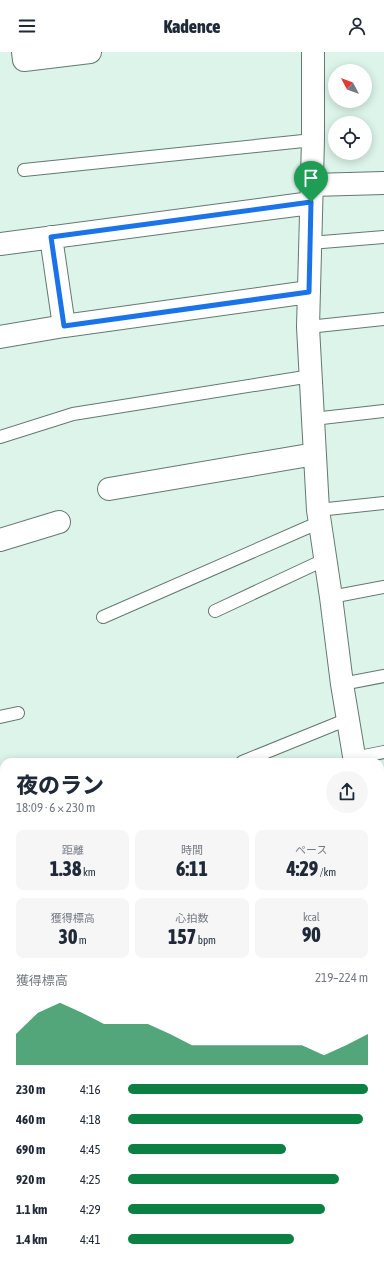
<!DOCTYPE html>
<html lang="ja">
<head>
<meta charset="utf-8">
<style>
  body { margin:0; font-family:"Asap Condensed","Noto Sans JP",sans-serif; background:#f6f6f7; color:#1f2937; height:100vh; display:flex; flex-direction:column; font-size:15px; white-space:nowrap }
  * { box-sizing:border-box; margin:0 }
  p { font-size:13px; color:#747a83 }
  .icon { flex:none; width:22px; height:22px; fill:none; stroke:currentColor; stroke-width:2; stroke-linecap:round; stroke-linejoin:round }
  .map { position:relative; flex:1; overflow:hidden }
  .drawer { position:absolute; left:0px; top:706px; width:384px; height:504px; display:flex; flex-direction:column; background:#fff; border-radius:12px 12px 0 0; box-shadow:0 2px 10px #0003 }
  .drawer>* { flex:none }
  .needle { width:26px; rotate:311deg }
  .buttons { position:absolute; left:328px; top:12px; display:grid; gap:8px }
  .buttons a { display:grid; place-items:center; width:44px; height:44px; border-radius:50%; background:#fff; box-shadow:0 2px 10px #0003; font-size:20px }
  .pin { position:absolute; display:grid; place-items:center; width:34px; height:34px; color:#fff; margin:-41px -17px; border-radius:50% 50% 50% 0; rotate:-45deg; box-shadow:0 0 4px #0007 }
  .pin .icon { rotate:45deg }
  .round { display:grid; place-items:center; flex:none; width:42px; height:42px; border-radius:21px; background:#f6f6f7 }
  .summary { display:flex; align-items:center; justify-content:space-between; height:68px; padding:0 16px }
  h1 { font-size:22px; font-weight:800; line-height:30px }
  .metrics { display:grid; grid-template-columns:repeat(3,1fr); gap:6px; height:68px; padding:4px 16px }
  .metrics div { display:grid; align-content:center; border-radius:8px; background:#f6f6f7; text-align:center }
  .metrics b { font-size:20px; font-weight:800 }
  .metrics small { font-size:11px; font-weight:400 }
  .metrics p { font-size:11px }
  .chart { height:112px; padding:8px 16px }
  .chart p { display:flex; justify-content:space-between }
  .chart svg { width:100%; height:72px; margin-top:4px; fill:#0b8043; opacity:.7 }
  ul { padding:0 16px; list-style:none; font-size:13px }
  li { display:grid; grid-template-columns:64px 48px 1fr; align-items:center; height:30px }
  li i { height:10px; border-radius:5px; background:#0b8043 }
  header { display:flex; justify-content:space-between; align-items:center; height:52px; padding:0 16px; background:#fff; font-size:18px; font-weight:800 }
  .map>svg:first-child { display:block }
</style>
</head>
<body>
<header><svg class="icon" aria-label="menu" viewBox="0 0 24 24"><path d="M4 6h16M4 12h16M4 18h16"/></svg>Kadence<svg class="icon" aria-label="person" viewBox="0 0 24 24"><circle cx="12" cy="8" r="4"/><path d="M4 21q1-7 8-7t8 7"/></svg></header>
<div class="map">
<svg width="384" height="1210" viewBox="0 0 384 1210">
  <rect width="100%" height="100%" fill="#dcf4ea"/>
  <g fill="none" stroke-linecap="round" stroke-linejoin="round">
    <defs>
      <path id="service" d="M24,118L313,88
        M310,191L384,185
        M308,275L384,267
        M313,367L384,359
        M0,385L73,362L311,324
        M318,458L384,451
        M331,545L384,535
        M215,559L326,507
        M103,565L320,470
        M342,632L384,624
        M0,665L18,661
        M354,706L384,700
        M242,710L348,667
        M0,734L4,733
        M380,761L384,760
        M0,779L4,778
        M380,824H384
        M0,871L4,869
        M380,927L384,926
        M0,946L4,945
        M0,1004L4,1002
        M380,1024L384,1023
        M380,1111L384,1109
        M279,1206L281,1210
        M332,1206L333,1210
        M178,1210L188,1206"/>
      <path id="minor" d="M23,0L24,8L90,0
        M313,0V88L308,275L313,367L318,458L331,545L342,632L355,710
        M312,133L384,131
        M51,185L64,274
        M0,192L311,151
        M0,285L64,274L309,240
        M109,437L315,402
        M0,488L59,470
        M380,847L384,874
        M0,1016L4,1027
        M72,1206L73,1210"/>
    </defs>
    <use href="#service" stroke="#647970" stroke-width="14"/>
    <use href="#minor" stroke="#647970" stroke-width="24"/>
    <use href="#service" stroke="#fff" stroke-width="12"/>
    <use href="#minor" stroke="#fff" stroke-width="22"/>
  </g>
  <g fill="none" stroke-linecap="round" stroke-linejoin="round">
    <defs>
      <path id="route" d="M311,150L309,240L64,274L51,185Z"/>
    </defs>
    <use href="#route" stroke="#fff" stroke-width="8"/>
    <use href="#route" stroke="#1a73e8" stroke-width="5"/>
  </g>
</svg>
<div class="buttons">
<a><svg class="needle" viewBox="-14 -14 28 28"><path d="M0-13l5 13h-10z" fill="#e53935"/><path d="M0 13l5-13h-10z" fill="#747a83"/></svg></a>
<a><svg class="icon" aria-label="locate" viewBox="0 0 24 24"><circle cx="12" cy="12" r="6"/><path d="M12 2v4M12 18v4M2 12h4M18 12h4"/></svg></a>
</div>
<div class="pin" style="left:311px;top:150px;background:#1e9e55"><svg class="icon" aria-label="arrive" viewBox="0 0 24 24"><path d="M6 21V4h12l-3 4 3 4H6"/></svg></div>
<section class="drawer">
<div class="summary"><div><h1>夜のラン</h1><p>18:09 · 6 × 230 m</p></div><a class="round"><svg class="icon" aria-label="share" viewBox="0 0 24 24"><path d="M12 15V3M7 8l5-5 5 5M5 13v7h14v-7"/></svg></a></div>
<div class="metrics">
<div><p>距離</p><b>1.38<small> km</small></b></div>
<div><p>時間</p><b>6:11</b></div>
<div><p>ペース</p><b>4:29<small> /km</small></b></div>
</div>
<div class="metrics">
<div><p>獲得標高</p><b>30<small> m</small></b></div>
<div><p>心拍数</p><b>157<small> bpm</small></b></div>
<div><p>kcal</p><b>90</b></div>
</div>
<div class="chart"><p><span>獲得標高</span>219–224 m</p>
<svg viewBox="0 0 160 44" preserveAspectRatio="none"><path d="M0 44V25L10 12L20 6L30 12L40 19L50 19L60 19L70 25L80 32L90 32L100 32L110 32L120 32L130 32L140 38L150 32L160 25V44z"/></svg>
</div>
<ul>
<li><b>230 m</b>4:16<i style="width:100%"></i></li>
<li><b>460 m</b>4:18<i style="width:98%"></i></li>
<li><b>690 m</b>4:45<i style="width:66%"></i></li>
<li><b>920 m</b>4:25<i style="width:88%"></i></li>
<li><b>1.1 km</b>4:29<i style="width:82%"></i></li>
<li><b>1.4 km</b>4:41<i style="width:69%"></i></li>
</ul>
</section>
</div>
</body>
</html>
